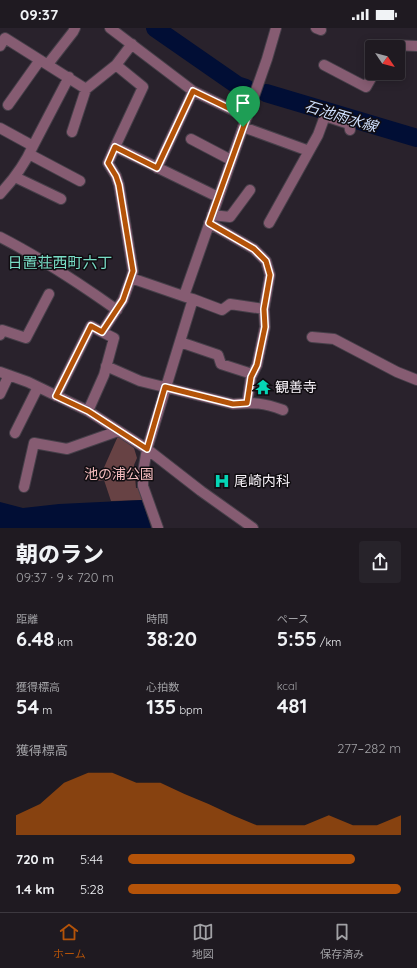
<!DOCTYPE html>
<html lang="ja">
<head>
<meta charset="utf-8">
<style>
  body { margin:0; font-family:Quicksand,"Noto Sans JP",sans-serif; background:#27232a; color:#f1f3f6; height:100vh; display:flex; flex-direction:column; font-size:15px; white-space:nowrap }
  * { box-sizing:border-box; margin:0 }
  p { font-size:13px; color:#a1a1a5 }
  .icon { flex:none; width:22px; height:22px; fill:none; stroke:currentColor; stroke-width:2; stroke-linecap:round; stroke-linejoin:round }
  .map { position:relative; height:500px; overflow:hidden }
  .panel { display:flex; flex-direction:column; background:#1f1a21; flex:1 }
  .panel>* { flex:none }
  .needle { width:26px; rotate:125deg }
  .buttons { position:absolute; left:365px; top:12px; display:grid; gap:8px }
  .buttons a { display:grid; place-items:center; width:40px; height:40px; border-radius:4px; background:#1f1a21; box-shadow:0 2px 10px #0003,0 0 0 1px #3c383f; font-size:20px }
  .pin { position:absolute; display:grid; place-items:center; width:34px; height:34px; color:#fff; margin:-41px -17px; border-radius:50% 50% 50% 0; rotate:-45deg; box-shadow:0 0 4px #0007 }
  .pin .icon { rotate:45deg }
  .round { display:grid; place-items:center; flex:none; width:42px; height:42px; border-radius:4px; background:#27232a }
  .head { display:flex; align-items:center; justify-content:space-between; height:68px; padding:0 16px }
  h1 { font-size:22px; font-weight:800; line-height:30px }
  .metrics { display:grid; grid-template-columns:repeat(3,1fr); gap:6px; height:68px; padding:4px 16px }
  .metrics div { display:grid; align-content:center }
  .metrics b { font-size:20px; font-weight:800 }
  .metrics small { font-size:11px; font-weight:400 }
  .metrics p { font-size:11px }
  .chart { height:112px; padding:8px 16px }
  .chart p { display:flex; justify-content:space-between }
  .chart svg { width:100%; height:72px; margin-top:4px; fill:#b45309; opacity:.7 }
  ul { padding:0 16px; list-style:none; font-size:13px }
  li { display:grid; grid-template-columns:64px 48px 1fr; align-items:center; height:30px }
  li i { height:10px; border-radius:5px; background:#b45309 }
  .status { display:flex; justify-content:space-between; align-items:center; height:28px; padding:0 20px; background:#1f1a21; direction:ltr }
  .status svg { height:11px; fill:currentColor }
  .dock { display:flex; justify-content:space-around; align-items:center; height:56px; border-top:1px solid #3c383f; background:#1f1a21; font-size:11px; color:#a1a1a5 }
  .dock a { display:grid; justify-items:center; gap:2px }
  .dock .current { color:#b45309 }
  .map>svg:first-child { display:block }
</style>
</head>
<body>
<div class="status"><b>09:37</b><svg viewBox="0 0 49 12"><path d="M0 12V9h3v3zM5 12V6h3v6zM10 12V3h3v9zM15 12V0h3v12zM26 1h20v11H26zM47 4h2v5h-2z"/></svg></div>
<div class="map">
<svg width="417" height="500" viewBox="0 0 417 500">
  <rect width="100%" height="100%" fill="#29222c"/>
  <path fill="#674244" d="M118,408L134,420L137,430L134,437L136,460H140L144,472L111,473L104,452L98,453Z"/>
  <path fill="#010e35" d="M142,472L151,500H0V474L23,480L59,476Z"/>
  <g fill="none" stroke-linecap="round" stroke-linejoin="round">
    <path stroke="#010e35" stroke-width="18" d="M155,0L237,57L246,60
      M266,65L417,110"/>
    <defs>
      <path id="minor" d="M110,0L193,63L247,89
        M316,0L321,2
        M132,16L116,37L143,59L115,119L218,169
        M0,18L5,10L86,61L116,37
        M390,19L391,17L417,18
        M48,36L73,4L75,0
        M324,37L366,59L374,45
        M8,77L40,32
        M243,99L309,123
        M0,100L33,118
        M72,104L86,61
        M191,111L231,132
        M115,119L108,135L116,148L119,157L133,243L131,250
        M29,126L80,153
        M157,140L193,63
        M15,149L61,171
        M0,166C14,151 25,136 33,118L69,49
        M212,187L230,189L250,162
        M209,195L254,221L266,233L270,247L264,281L265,299L257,337L251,349L247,375
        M269,195L318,107L325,88L349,96L350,102
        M0,209C41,230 79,255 117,282
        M193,271L222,282L230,276L264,281
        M0,307L2,302L26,310L49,266
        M312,309L334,311L397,344L417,352
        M180,314L218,327L221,336L252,346
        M106,338L140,353L233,376C254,374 264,375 283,382
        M0,344L28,354L88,383L147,421L201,463L253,500
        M0,366L9,347
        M56,368L91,298L102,304
        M88,383L104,347L114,310L102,304L123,272L131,250L186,269
        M15,405L38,359
        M24,459L34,415L67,421L118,403
        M158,500L143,458V444L147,421L193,271L186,269L185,265L267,31L276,0"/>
    </defs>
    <use href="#minor" stroke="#463f49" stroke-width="12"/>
    <use href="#minor" stroke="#865c72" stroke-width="10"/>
  </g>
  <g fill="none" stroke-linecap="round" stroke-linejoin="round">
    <defs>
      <path id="route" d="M193,63L247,89L209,195L254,221L266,233L270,247L264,281L265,299L257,337L251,349L247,375L233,376L165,359L147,421L88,383L56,368L91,298L102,304L123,272L133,243L119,157L116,148L108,135L115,119L157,140Z"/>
    </defs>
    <use href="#route" stroke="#fff" stroke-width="8"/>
    <use href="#route" stroke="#b45309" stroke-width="5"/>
  </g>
  <defs>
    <symbol id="temple-bare" viewBox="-9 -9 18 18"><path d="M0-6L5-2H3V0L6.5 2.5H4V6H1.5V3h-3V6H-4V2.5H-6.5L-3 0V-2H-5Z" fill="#05d5b6" stroke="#100d11" stroke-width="2.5" paint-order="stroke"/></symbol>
    <symbol id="hospital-bare" viewBox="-9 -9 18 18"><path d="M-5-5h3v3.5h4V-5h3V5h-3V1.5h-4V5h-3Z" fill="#05d5b6" stroke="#100d11" stroke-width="2.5" paint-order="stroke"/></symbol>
  </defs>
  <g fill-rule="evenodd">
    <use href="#temple-bare" x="252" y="348" width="22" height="22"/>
    <use href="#hospital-bare" x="211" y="442" width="22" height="22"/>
  </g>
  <g text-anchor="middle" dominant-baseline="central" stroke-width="3" stroke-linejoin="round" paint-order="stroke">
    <g font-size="14" fill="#f7f2f8" stroke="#100d11" text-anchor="start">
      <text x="275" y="359">観善寺</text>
      <text x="234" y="453">尾崎内科</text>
    </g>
    <g font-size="14" fill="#f5bcbe" stroke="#100d11">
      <text x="119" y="446">池の浦公園</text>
    </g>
    <g font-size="15" font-style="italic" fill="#cdddfb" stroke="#100d11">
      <text transform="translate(341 88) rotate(17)">石池雨水線</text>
    </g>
    <g font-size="15" fill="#78dcc5" stroke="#100d11">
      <text x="60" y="234">日置荘西町六丁</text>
    </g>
  </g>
</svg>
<div class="buttons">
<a><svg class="needle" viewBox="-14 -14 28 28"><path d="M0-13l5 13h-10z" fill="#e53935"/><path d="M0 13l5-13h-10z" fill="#a1a1a5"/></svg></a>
</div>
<div class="pin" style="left:243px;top:99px;background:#1e9e55"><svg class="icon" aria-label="arrive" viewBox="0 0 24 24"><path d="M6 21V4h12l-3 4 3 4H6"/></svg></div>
</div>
<section class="panel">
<div class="head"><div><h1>朝のラン</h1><p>09:37 · 9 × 720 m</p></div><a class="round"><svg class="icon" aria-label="share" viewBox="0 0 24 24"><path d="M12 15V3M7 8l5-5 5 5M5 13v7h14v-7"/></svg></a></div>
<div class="metrics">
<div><p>距離</p><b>6.48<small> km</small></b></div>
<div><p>時間</p><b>38:20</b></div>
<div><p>ペース</p><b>5:55<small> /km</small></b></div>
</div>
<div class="metrics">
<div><p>獲得標高</p><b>54<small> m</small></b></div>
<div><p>心拍数</p><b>135<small> bpm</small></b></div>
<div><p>kcal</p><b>481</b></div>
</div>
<div class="chart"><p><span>獲得標高</span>277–282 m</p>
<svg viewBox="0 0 160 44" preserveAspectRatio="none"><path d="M0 44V32L10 25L20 12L30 6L40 6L50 12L60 12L70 19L80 25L90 32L100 38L110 38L120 38L130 32L140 38L150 38L160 32V44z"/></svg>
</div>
<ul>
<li><b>720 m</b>5:44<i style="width:83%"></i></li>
<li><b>1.4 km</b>5:28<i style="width:100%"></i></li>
</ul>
</section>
<nav class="dock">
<a class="current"><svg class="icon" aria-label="home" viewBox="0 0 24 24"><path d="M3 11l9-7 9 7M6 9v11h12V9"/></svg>ホーム</a>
<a><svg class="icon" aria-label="map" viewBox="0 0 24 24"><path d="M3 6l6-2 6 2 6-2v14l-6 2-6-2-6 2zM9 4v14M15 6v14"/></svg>地図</a>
<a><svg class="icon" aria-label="saved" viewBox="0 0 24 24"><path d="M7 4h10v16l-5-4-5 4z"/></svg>保存済み</a>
</nav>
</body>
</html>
